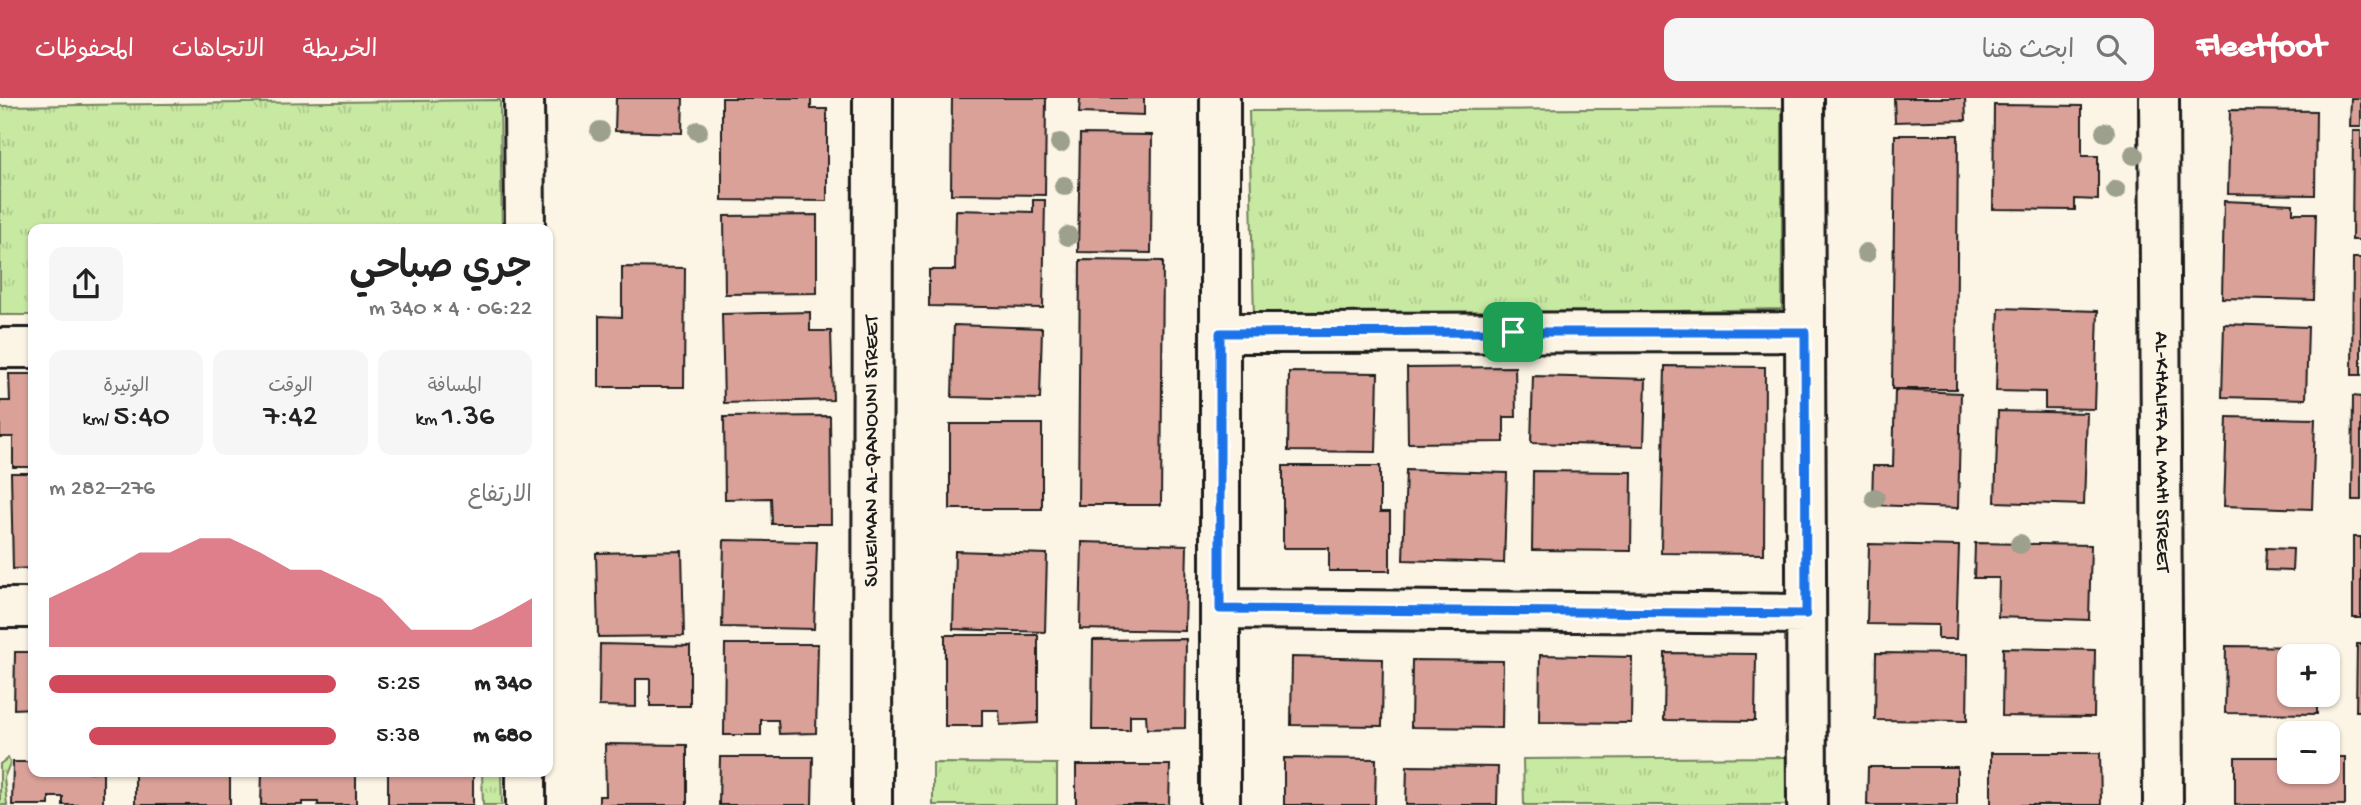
<!DOCTYPE html>
<html lang="ar">
<head>
<meta charset="utf-8">
<style>
  body { margin:0; font-family:"Gochi Hand","Playpen Sans Arabic",sans-serif; background:#f6f6f6; color:#222; direction:rtl; height:100vh; display:flex; flex-direction:column; font-size:26px; white-space:nowrap }
  * { box-sizing:border-box; margin:0 }
  p { font-size:23px; color:#767676 }
  .icon { flex:none; width:38px; height:38px; fill:none; stroke:currentColor; stroke-width:2; stroke-linecap:round; stroke-linejoin:round }
  .map { position:relative; flex:1; overflow:hidden; direction:ltr }
  .side { position:absolute; left:28px; top:126px; width:525px; height:553px; display:flex; flex-direction:column; background:#fff; border-radius:14px; box-shadow:0 2px 5px #0004; direction:rtl }
  .side>* { flex:none }
  .fabs { position:absolute; left:2277px; top:546px; display:grid; gap:14px }
  .fabs a { display:grid; place-items:center; width:63px; height:63px; border-radius:14px; background:#fff; box-shadow:0 2px 5px #0004; font-size:35px }
  .pin { position:absolute; display:grid; place-items:center; width:60px; height:60px; color:#fff; margin:-30px; border-radius:14px; box-shadow:0 4px 10px #0006 }
  .round { display:grid; place-items:center; flex:none; width:74px; height:74px; border-radius:14px; background:#f6f6f6 }
  .head { display:flex; align-items:center; justify-content:space-between; height:119px; padding:0 21px }
  h1 { font-size:38px; font-weight:600; line-height:52px }
  .stats { display:grid; grid-template-columns:repeat(3,1fr); gap:10px; height:119px; padding:7px 21px }
  .stats div { display:grid; align-content:center; border-radius:14px; background:#f6f6f6; text-align:center }
  .stats b { font-size:30px; font-weight:600 }
  .stats small { font-size:19px; font-weight:400 }
  .stats p { font-size:19px }
  .chart { height:196px; padding:14px 21px }
  .chart p { display:flex; justify-content:space-between }
  .chart svg { width:100%; height:126px; margin-top:7px; fill:#d1495b; opacity:.7 }
  ul { padding:0 21px; list-style:none; font-size:23px }
  li { display:grid; grid-template-columns:112px 84px 1fr; align-items:center; height:52px }
  li i { height:18px; border-radius:9px; background:#d1495b }
  header { display:flex; align-items:center; gap:42px; box-sizing:border-box; height:98px; padding:0 35px; background:#d1495b; color:#fff }
  header strong { font-size:33px }
  nav { display:flex; gap:38px; margin-inline-start:auto; font-size:24px }
  .search { width:490px; height:63px; background:#f6f6f6; display:flex; align-items:center; gap:18px; box-sizing:border-box; padding:0 24px; border-radius:14px; color:#767676; font-size:26px }
  .map>svg:first-child { display:block }
</style>
</head>
<body>
<header>
<strong>Fleetfoot</strong>
<div class="search"><svg class="icon" aria-label="search" viewBox="0 0 24 24"><circle cx="10" cy="10" r="6"/><path d="M15 15l6 6"/></svg>ابحث هنا</div>
<nav><a>الخريطة</a><a>الاتجاهات</a><a>المحفوظات</a></nav>
</header>
<div class="map">
<svg width="2361" height="707" viewBox="0 0 2361 707">
  <defs>
    <pattern id="grass-tufts" width="24" height="20" patternUnits="userSpaceOnUse" patternTransform="scale(1.75)"><rect width="24" height="20" fill="#c8e9a2"/><path d="M3 7l-1-3M5 7V3M7 7l1-3M15 17l-1-3M17 17v-4M19 17l1-3" fill="none" stroke="#abc78b"/></pattern>
  </defs>
  <rect width="100%" height="100%" fill="#fcf5e5"/>
  <filter id="ink" filterUnits="userSpaceOnUse"><feTurbulence type="fractalNoise" baseFrequency=".0143" numOctaves="2"/><feDisplacementMap in="SourceGraphic" scale="14" xChannelSelector="R" yChannelSelector="G"/><feConvolveMatrix kernelMatrix="1 2 1 2 8 2 1 2 1" color-interpolation-filters="sRGB"/></filter>
  <g filter="url(#ink)">
    <path fill="url(#grass-tufts)" stroke="#72825f" stroke-width="2" d="M500,2L502,131H33V217H0V8Z
      M1782,10V211L1254,221L1249,13Z
      M1786,659V707H1524L1523,661Z
      M8,660L10,665L4,680L7,707H0V666Z
      M933,665L1057,666V707H933Z
      M482,674H501L502,707H483Z"/>
    <path fill="#daa199" stroke="#1c1c1c" stroke-width="2" d="M616,0H683L682,35L615,33Z
      M722,0H811V11H827V103L722,102Z
      M952,0H1046L1045,97L951,96Z
      M1080,0H1144V17L1079,15Z
      M1894,0H1965L1966,22L1895,24Z
      M2351,0H2361V29H2350Z
      M1994,7L2082,8V58H2098V102L2075,101V112L1993,111Z
      M2230,12L2316,13L2315,97L2228,96Z
      M2353,33H2361V142H2352Z
      M1080,36L1152,37L1151,155L1078,154Z
      M1895,37H1958L1956,291H1892Z
      M1033,102H1045L1043,210L929,208V172H955L956,112L1033,114Z
      M2224,103L2293,106V115H2316L2314,202L2222,200Z
      M817,117V195L725,196L724,118Z
      M2353,160H2361V277H2352Z
      M1080,162L1163,163L1161,407H1078Z
      M622,169L685,170L684,289H599V218L622,219Z
      M1999,210L2098,213L2095,311L2045,310V294L1996,293Z
      M810,214V233H831L833,302L724,305L722,216Z
      M2224,226L2308,229L2306,301L2222,299Z
      M954,227L1042,230L1040,301L952,299Z
      M1665,268L1765,269L1764,456L1661,455Z
      M1515,269L1516,319H1504V344L1408,345L1407,270Z
      M1289,274L1378,275L1376,354L1288,353Z
      M9,276H33V369H13V339H0V303H10Z
      M1533,278L1646,281L1644,348L1531,345Z
      M1895,292L1961,295L1958,410L1872,407L1873,368H1893Z
      M2353,298L2361,299V402H2352Z
      M1998,313L2087,315L2084,407L1995,404Z
      M830,318L831,426H772L771,400L725,401L724,319Z
      M2227,319L2315,321L2312,411L2224,408Z
      M950,326H1042V411H950Z
      M1283,368H1380V414H1390V473H1329V450H1283Z
      M1406,372L1507,375L1504,465L1403,462Z
      M1533,373L1632,374L1631,453L1532,452Z
      M11,375H33V470L13,471Z
      M2353,439H2361V520H2353Z
      M724,442L817,444L814,531L722,529Z
      M1082,444L1187,447L1185,533L1080,531Z
      M1975,445L2091,447L2089,522L1998,519L1999,480H1974Z
      M1869,446L1959,448L1956,541H1938V527L1867,526Z
      M2266,450L2293,451L2292,473L2265,472Z
      M682,453L684,538L598,539L596,455Z
      M955,453L1047,456L1045,534L953,531Z
      M945,537H1038V625L1000,627L999,612H982V628H945Z
      M1186,541L1185,630L1147,631L1146,617H1130V632H1092L1093,542Z
      M600,546L690,548V608H650V581H636V609L599,608Z
      M725,546H818L816,635L779,636L778,622H761V637H724Z
      M2357,546H2361V613H2356Z
      M2226,548L2318,549L2317,558H2289V597H2317V616L2225,615Z
      M2003,550L2095,552L2094,619L2002,618Z
      M15,554H33V610L14,611Z
      M1665,555L1756,556L1755,623L1664,622Z
      M1876,555L1968,556L1967,623L1875,622Z
      M1540,557L1632,559L1631,625L1539,624Z
      M1292,559L1383,561L1382,628L1291,627Z
      M1412,562L1503,563L1502,630L1411,629Z
      M605,646L687,647V707H599V698H606Z
      M1991,655H2100L2101,707H1991Z
      M720,659H813L812,707H719Z
      M2235,659H2289V674H2328V659H2345V707H2235Z
      M1284,660L1376,661L1375,707H1284Z
      M13,664H33V674H103V707H63V699H49V707H12Z
      M1076,667H1170L1169,707H1076Z
      M1407,668L1498,669L1497,707H1406Z
      M1868,669H1957V707H1867Z
      M135,674H230V707H135Z
      M262,674H356V707H318V704H302V707H261Z
      M388,674H473V707H388Z"/>
    <g fill="none" stroke-linecap="round" stroke-linejoin="round">
      <defs>
        <path id="street" d="M524,0L525,131
          M1220,0V707
          M1804,0L1807,707
          M1220,235L1805,234
          M0,250H33
          M0,510H33
          M1220,511L1806,516
          M526,674V707"/>
        <g id="secondary">
          <path id="s1" d="M2159,0L2163,707"/>
          <path id="s2" d="M872,707L873,0"/>
        </g>
      </defs>
      <use href="#street" stroke="#1c1c1c" stroke-width="44"/>
      <use href="#secondary" stroke="#1c1c1c" stroke-width="44"/>
      <use href="#street" stroke="#fcf5e5" stroke-width="38"/>
      <use href="#secondary" stroke="#fcf5e5" stroke-width="38"/>
    </g>
    <g fill="#9da08c">
      <circle cx="600" cy="33" r="10"/>
      <circle cx="698" cy="33" r="10"/>
      <circle cx="2105" cy="34" r="10"/>
      <circle cx="1060" cy="45" r="10"/>
      <circle cx="2134" cy="57" r="10"/>
      <circle cx="1064" cy="88" r="10"/>
      <circle cx="2116" cy="92" r="10"/>
      <circle cx="1068" cy="138" r="10"/>
      <circle cx="1866" cy="155" r="10"/>
      <circle cx="1875" cy="400" r="10"/>
      <circle cx="2020" cy="446" r="10"/>
    </g>
  </g>
  <g fill="none" stroke-linecap="round" stroke-linejoin="round" filter="url(#ink)">
    <defs>
      <path id="route" d="M1513,234H1805L1806,516L1220,511V235Z"/>
    </defs>
    <use href="#route" stroke="#fff" stroke-width="14"/>
    <use href="#route" stroke="#1a73e8" stroke-width="9"/>
  </g>
  <g text-anchor="middle" dominant-baseline="central" stroke-width="5" stroke-linejoin="round" paint-order="stroke">
    <g font-size="21" fill="#1c1c1c" stroke="#fcf5e5">
      <text stroke="none"><textPath href="#s2" startOffset="354">SULEIMAN AL-QANOUNI STREET</textPath></text>
      <text stroke="none"><textPath href="#s1" startOffset="354">AL-KHALIFA AL MAHI STREET</textPath></text>
    </g>
  </g>
</svg>
<div class="fabs">
<a>+</a>
<a>−</a>
</div>
<div class="pin" style="left:1513px;top:234px;background:#1e9e55"><svg class="icon" aria-label="arrive" viewBox="0 0 24 24"><path d="M6 21V4h12l-3 4 3 4H6"/></svg></div>
<section class="side">
<div class="head"><div><h1>جري صباحي</h1><p>06:22 · 4 × 340 m</p></div><a class="round"><svg class="icon" aria-label="share" viewBox="0 0 24 24"><path d="M12 15V3M7 8l5-5 5 5M5 13v7h14v-7"/></svg></a></div>
<div class="stats">
<div><p>المسافة</p><b>1.36<small> km</small></b></div>
<div><p>الوقت</p><b>7:42</b></div>
<div><p>الوتيرة</p><b>5:40<small> /km</small></b></div>
</div>
<div class="chart"><p><span>الارتفاع</span>276–282 m</p>
<svg viewBox="0 0 160 44" preserveAspectRatio="none"><path d="M0 44V27L10 22L20 17L30 11L40 11L50 6L60 6L70 11L80 17L90 17L100 22L110 27L120 38L130 38L140 38L150 33L160 27V44z"/></svg>
</div>
<ul>
<li><b>340 m</b>5:25<i style="width:100%"></i></li>
<li><b>680 m</b>5:38<i style="width:86%"></i></li>
</ul>
</section>
</div>
</body>
</html>
